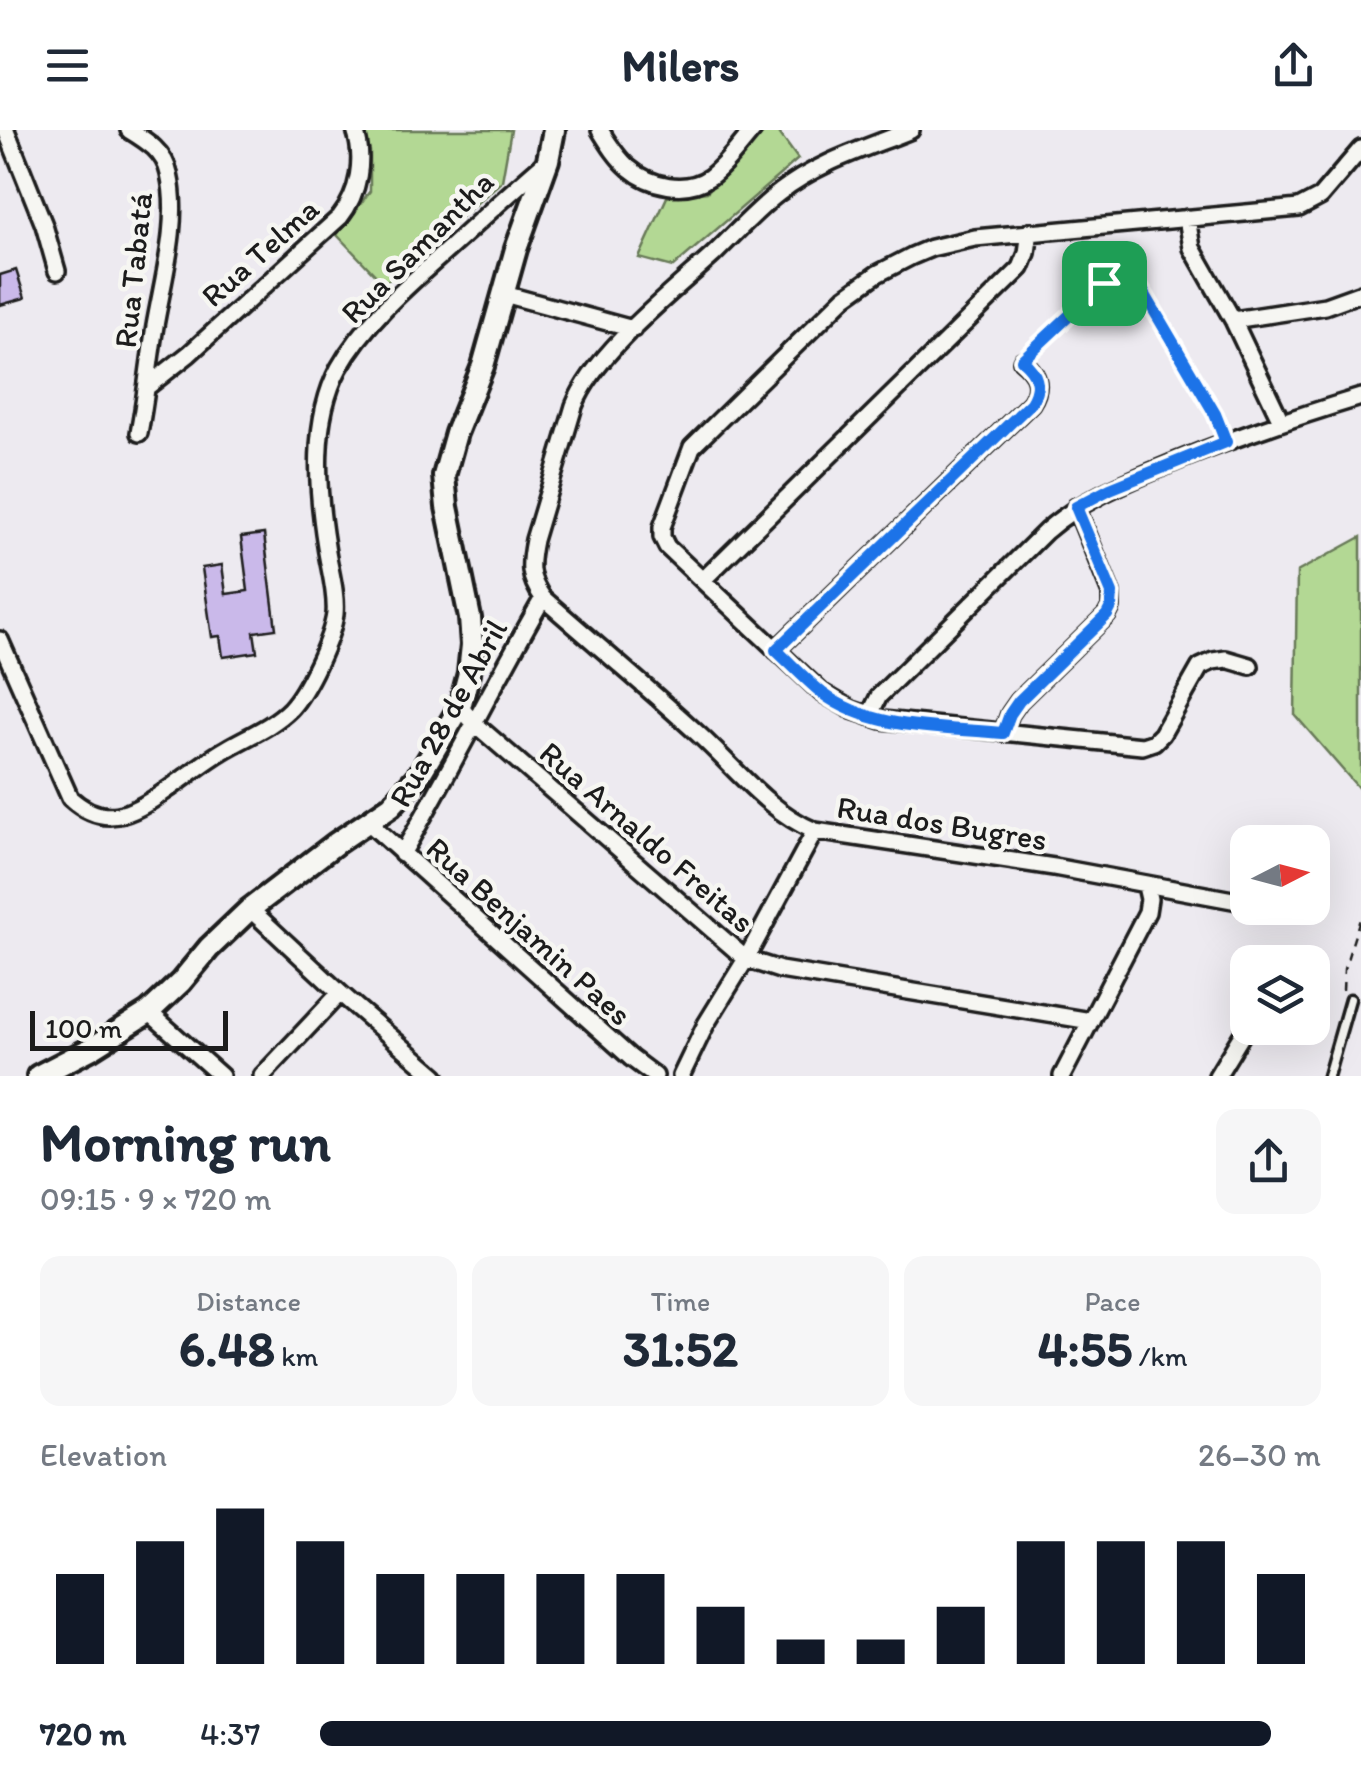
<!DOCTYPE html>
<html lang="en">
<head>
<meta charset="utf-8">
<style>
  body { margin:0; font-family:Itim,sans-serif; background:#f6f6f7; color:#1f2937; height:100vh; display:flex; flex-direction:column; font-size:38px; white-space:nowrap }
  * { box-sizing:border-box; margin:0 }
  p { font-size:32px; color:#747a83 }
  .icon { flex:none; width:55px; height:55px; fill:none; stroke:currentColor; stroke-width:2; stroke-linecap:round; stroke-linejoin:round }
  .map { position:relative; height:946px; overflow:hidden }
  .sheet { display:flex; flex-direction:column; background:#fff; flex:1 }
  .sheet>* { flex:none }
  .needle { width:65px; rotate:84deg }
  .tools { position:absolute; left:1230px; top:695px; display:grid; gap:20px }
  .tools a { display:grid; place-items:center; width:100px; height:100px; border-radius:20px; background:#fff; box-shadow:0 10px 40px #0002; font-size:50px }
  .scale { position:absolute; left:30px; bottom:25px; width:198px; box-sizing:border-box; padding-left:10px; border:5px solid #1c1c1c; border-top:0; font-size:28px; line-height:35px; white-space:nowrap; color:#1c1c1c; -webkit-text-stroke:8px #f6f6f2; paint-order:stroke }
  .pin { position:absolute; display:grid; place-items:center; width:85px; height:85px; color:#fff; margin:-42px; border-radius:20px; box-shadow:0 5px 15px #0006 }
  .round { display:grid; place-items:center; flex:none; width:105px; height:105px; border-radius:20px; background:#f6f6f7 }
  .overview { display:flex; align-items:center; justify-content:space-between; height:170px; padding:0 40px }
  h1 { font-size:55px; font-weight:800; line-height:75px }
  .metrics { display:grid; grid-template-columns:repeat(3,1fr); gap:15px; height:170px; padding:10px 40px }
  .metrics div { display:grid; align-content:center; border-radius:20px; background:#f6f6f7; text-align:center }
  .metrics b { font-size:50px; font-weight:800 }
  .metrics small { font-size:28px; font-weight:400 }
  .metrics p { font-size:28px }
  .chart { height:280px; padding:20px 40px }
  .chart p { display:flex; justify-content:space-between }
  .chart svg { width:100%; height:180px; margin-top:10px; stroke:#111827; stroke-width:6 }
  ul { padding:0 40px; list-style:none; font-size:32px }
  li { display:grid; grid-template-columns:160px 120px 1fr; align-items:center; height:75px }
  li i { height:25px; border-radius:12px; background:#111827 }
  header { display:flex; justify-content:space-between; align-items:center; height:130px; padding:0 40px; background:#fff; font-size:45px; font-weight:800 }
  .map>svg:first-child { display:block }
</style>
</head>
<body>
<header><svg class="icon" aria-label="menu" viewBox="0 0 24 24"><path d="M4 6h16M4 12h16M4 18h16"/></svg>Milers<svg class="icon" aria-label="share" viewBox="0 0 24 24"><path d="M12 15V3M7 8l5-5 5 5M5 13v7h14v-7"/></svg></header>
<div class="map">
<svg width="1361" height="946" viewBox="0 0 1361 946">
  <rect width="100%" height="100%" fill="#edeaf0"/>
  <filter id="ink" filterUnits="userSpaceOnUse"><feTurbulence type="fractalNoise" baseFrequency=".01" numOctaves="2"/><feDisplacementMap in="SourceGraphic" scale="20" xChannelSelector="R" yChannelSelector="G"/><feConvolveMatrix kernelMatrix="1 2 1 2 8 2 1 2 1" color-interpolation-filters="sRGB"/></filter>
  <g filter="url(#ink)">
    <path fill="#b3d894" stroke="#687a58" stroke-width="2.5" d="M363,0H511L502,51L384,154L337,105L370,61V21Z
      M766,0H777L798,29L673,137L639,128L667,67L707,62Z
      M1361,407V661L1295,585L1297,442Z"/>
    <path fill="#cab9ea" stroke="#1c1c1c" stroke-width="2.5" d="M16,140L25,168L0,175V145Z
      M264,404L276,499L254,502L257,522L223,527L220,506L212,507L202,438L222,435L226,464L248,461L241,407Z"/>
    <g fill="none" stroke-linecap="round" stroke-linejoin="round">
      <defs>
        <path id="service" d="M1328,946L1350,869"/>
        <path id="minor" d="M6,0L44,95L57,141
          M129,0C147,11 165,22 169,44C180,91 163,149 155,196C149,232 146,267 139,303
          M600,0C608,13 617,28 629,38C650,56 686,64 710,47C727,34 739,16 753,0
          M911,0C867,18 818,32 780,62C756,80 735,104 713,125C670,164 594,224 574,276L534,410C529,435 528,447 543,468C594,513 646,556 696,602C733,635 767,681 815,701L1054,737L1238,771
          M1187,88L1192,118L1233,190L1281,291
          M504,164L633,199
          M1233,190L1325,176L1361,163
          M147,257L189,224L340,87C359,63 365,29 355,0
          M703,450L1021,138L1027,123L1030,101
          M0,510L70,668C104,699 131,685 164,662C185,648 205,631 226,619C248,606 272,597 290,579C307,561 332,508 335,484C337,462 329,438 326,416C317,360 311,290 339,238C366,190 412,152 452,116C484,87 515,58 548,30
          M776,520L1031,273C1042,256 1037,243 1022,231
          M1250,536L1226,529L1213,531L1200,537L1162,604L1154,612L1142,616L882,590L852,580L821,562L667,417L662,407V397L692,317L845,167L877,144L912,126L931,118L975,108L1299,78L1320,67L1361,19
          M460,577L474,593L746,829L780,840L1091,891
          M869,586L879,566L1046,401C1085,367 1130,351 1177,331C1237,307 1298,286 1361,267
          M1003,603L1010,584L1019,571L1107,485L1111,477V463L1076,377
          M369,693L631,928L655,946
          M402,724C451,640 494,553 543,468
          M250,779L340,863L436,946
          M149,882L221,946
          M262,946L340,863
          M681,946L706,894L746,829L815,701
          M1062,946L1147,782L1149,769L1146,756
          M1217,946L1248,895"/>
        <path id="tertiary" d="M38,946L92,918L149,882L181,852L209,818L250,779L335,714L391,676L420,644L460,577L469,543L472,515L470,488L447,377L444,346L456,303L483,236L516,119L548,30L554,0"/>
      </defs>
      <use href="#service" stroke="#1c1c1c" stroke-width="15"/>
      <use href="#minor" stroke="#1c1c1c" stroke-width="22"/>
      <use href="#tertiary" stroke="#1c1c1c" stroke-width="28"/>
      <path stroke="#1c1c1c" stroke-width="2.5" stroke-dasharray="8 8" stroke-linecap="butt" d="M1031,222L1104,153C1117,145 1130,147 1141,157L1215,284L1221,301
        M1343,860L1344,839L1360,789"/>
      <use href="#service" stroke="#f6f6f2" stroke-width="8"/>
      <use href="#minor" stroke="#f6f6f2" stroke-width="15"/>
      <use href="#tertiary" stroke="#f6f6f2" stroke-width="20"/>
    </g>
  </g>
  <g fill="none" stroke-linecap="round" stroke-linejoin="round" filter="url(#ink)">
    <defs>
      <path id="route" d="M1122,148L1133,150L1141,158L1215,284L1226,312L1110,359L1076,377L1112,463L1111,477L1107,485L1019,571L1010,584L1003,603C944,597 872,601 822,563C806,550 791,534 776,520L1031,273C1042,255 1037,243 1022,230L1104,153Z"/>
    </defs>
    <use href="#route" stroke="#fff" stroke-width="20"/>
    <use href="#route" stroke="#1a73e8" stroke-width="12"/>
  </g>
  <g text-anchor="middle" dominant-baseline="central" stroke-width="9" stroke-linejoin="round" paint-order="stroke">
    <g font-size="32" fill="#1c1c1c" stroke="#f6f6f2">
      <text transform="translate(417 117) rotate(-45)">Rua Samantha</text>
      <text transform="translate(260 122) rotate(-42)">Rua Telma</text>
      <text transform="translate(133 140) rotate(-84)">Rua Tabatá</text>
      <text transform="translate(448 583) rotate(-61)">Rua 28 de Abril</text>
      <text transform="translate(942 693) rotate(9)">Rua dos Bugres</text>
      <text transform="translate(647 707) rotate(41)">Rua Arnaldo Freitas</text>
      <text transform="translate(529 801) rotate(42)">Rua Benjamin Paes</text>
    </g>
  </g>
</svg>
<div class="tools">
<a><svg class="needle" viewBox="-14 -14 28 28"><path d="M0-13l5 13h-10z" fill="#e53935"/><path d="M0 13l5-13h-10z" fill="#747a83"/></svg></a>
<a><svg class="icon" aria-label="layers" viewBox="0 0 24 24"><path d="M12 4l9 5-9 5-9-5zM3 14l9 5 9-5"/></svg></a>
</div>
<div class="scale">100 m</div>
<div class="pin" style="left:1104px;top:153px;background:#1e9e55"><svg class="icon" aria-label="arrive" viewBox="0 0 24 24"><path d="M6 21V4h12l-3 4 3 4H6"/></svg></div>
</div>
<section class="sheet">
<div class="overview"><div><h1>Morning run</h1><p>09:15 · 9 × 720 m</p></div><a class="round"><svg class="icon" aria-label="share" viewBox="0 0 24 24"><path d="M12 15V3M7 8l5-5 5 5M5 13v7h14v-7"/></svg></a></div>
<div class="metrics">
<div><p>Distance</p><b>6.48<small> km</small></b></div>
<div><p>Time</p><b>31:52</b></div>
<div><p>Pace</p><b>4:55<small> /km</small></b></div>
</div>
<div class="chart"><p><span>Elevation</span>26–30 m</p>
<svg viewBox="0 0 160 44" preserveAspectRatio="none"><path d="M5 44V22M15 44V14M25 44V6M35 44V14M45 44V22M55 44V22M65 44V22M75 44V22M85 44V30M95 44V38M105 44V38M115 44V30M125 44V14M135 44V14M145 44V14M155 44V22"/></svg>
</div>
<ul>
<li><b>720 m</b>4:37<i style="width:95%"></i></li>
</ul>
</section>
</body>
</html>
